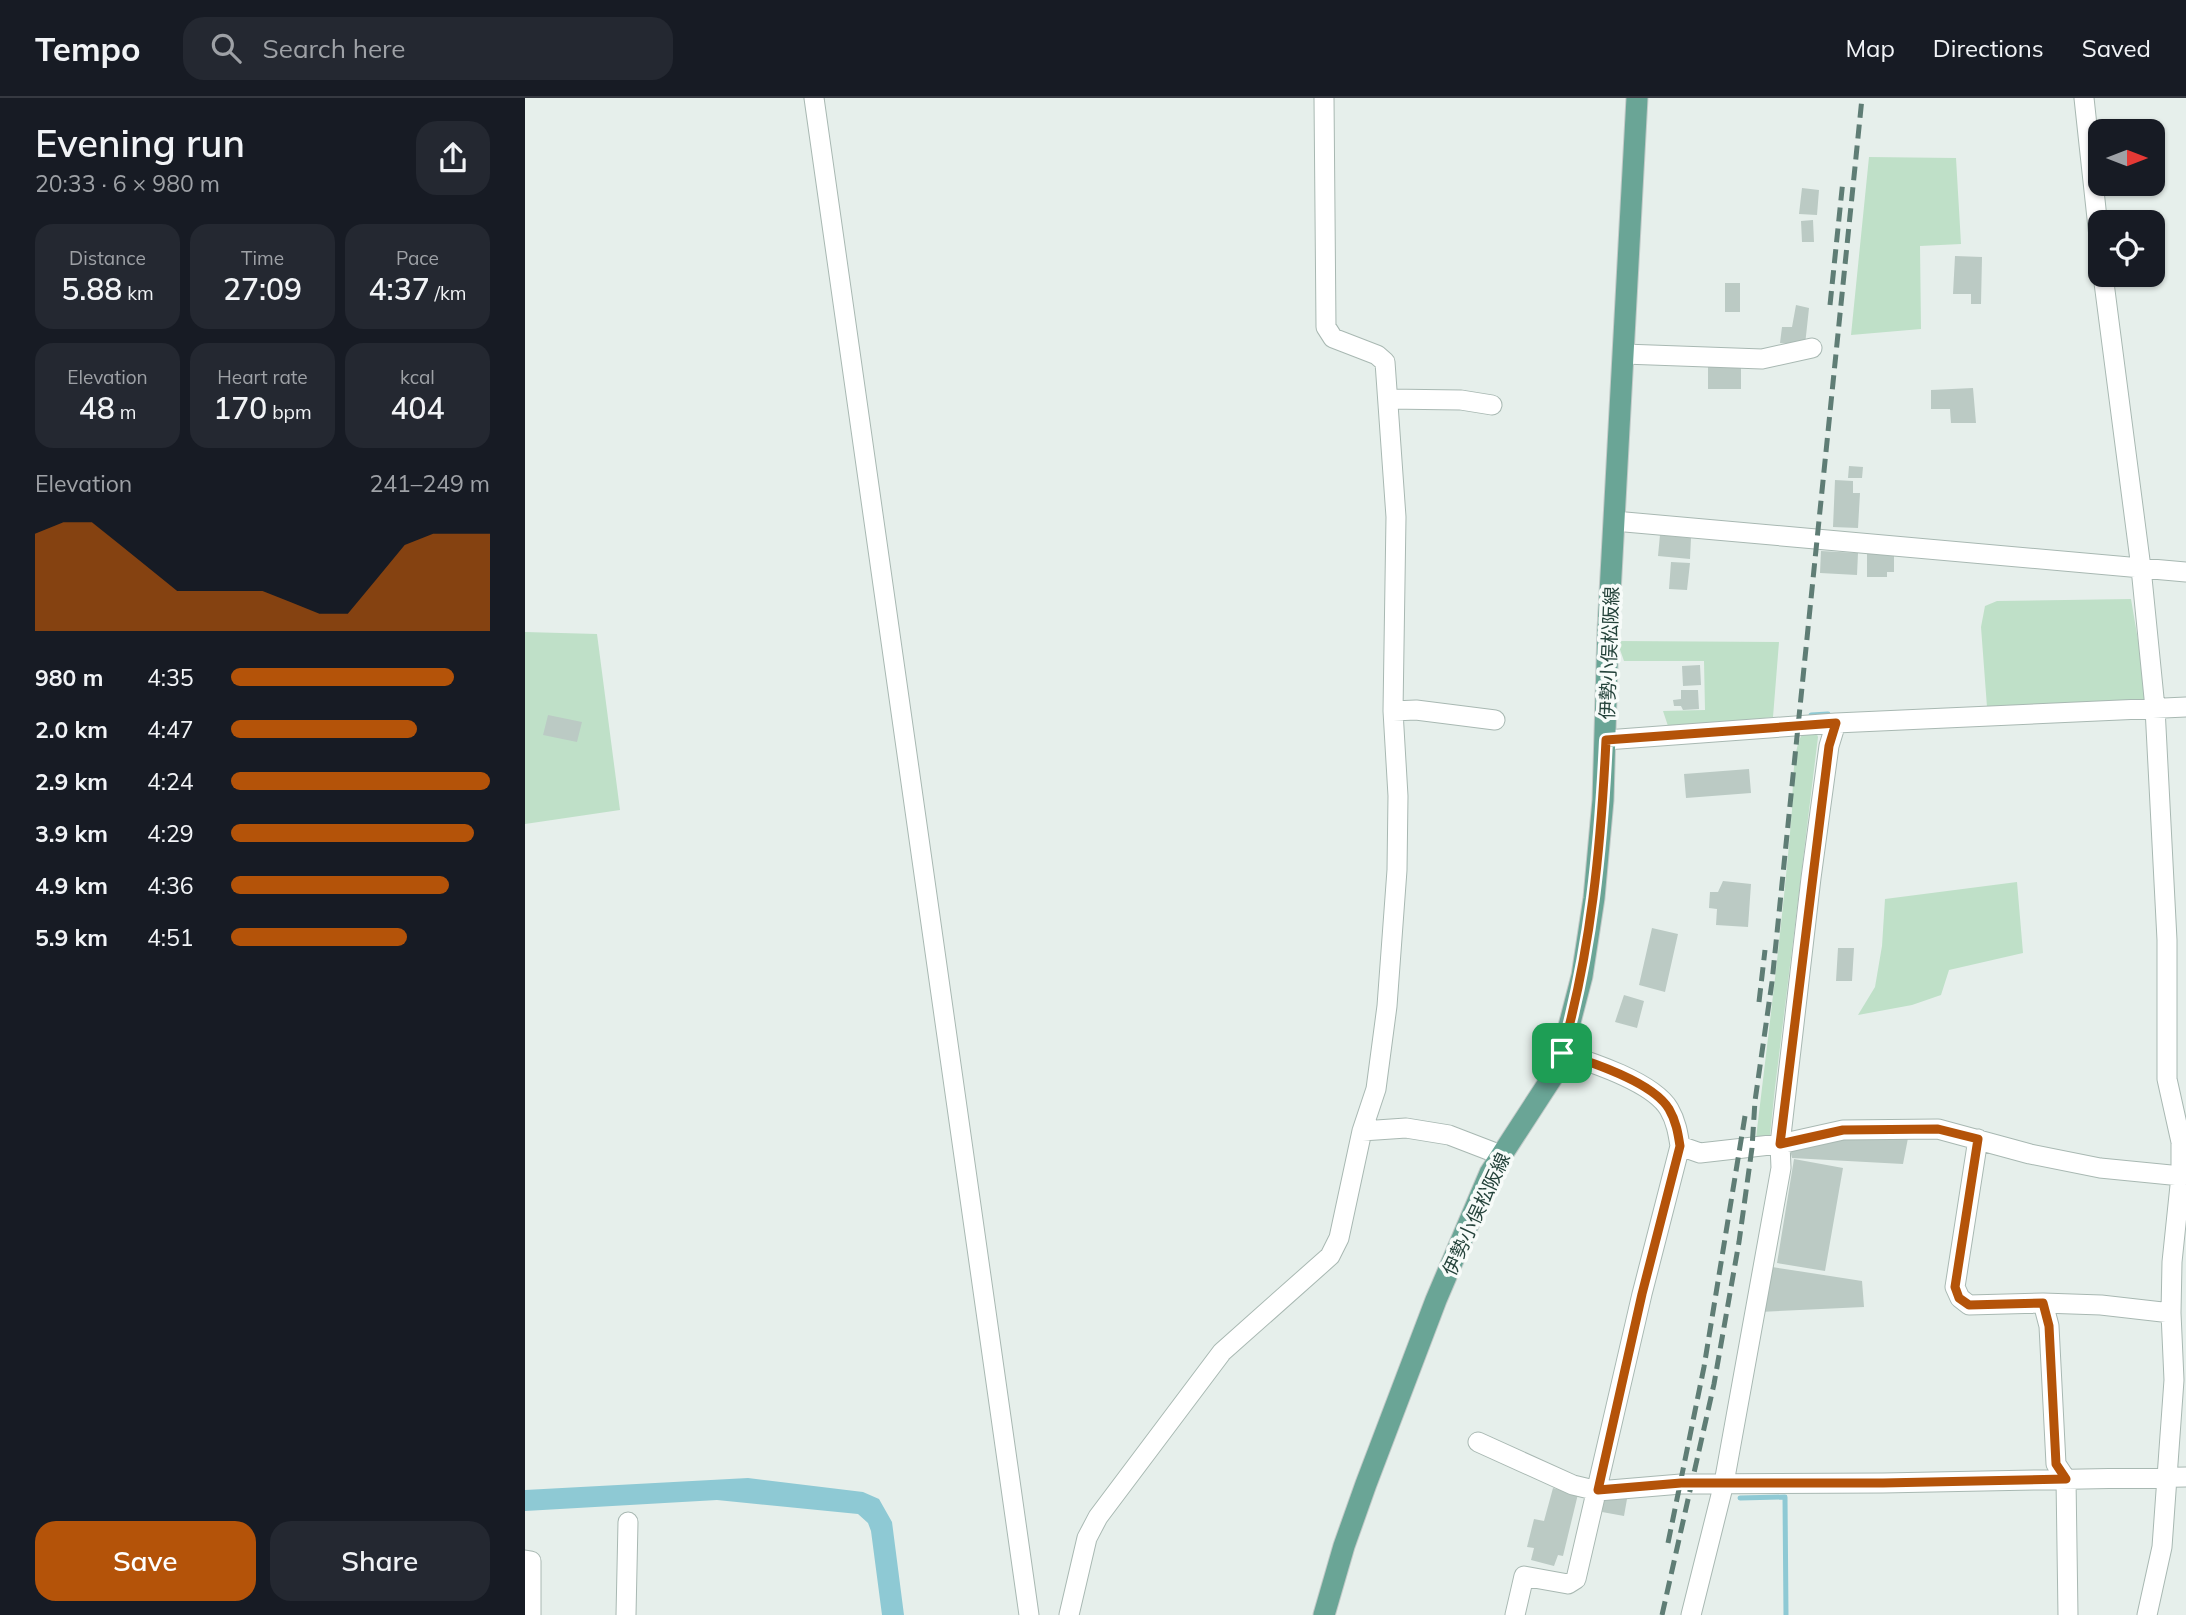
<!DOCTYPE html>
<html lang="en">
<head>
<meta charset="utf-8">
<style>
  body { margin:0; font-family:Mulish,"Noto Sans JP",sans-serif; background:#242831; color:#f1f3f6; height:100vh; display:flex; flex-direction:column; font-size:26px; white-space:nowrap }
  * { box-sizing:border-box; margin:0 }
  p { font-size:23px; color:#9ea1a6 }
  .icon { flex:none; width:38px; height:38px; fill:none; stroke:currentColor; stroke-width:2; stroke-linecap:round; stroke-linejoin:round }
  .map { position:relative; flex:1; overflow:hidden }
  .panel { display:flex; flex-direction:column; background:#171b24; width:525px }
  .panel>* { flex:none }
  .needle { width:46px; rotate:90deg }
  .controls { position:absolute; left:1563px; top:21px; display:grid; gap:14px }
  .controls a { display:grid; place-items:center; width:77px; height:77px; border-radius:14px; background:#171b24; box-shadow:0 2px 5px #0004; font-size:35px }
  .pin { position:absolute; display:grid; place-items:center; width:60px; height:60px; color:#fff; margin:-30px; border-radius:14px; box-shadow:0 4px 10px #0006 }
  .round { display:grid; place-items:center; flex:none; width:74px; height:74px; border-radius:21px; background:#242831 }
  .overview { display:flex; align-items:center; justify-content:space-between; height:119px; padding:0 35px }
  h1 { font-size:38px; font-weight:600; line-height:52px }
  .figures { display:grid; grid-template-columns:repeat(3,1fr); gap:10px; height:119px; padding:7px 35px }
  .figures div { display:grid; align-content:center; border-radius:18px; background:#242831; text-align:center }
  .figures b { font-size:30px; font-weight:600 }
  .figures small { font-size:19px; font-weight:400 }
  .figures p { font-size:19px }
  .chart { height:196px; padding:14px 35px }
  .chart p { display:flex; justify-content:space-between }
  .chart svg { width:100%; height:126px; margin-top:7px; fill:#b45309; opacity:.7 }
  .button { display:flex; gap:14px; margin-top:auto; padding:14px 35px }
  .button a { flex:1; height:80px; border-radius:21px; background:#b45309; color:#fff; font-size:28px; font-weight:600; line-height:80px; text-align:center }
  .button a+a { background:#242831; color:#f1f3f6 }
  ul { padding:0 35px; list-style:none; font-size:23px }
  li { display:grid; grid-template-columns:112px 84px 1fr; align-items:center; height:52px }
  li i { height:18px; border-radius:9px; background:#b45309 }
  header { display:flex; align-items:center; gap:42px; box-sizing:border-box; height:98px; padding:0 35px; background:#171b24; border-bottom:2px solid #363941 }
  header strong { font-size:33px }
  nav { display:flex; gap:38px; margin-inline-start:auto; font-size:24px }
  .search { width:490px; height:63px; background:#242831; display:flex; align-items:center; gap:18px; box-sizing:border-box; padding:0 24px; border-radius:21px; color:#9ea1a6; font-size:26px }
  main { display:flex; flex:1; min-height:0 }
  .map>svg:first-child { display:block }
</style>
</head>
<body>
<header>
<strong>Tempo</strong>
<div class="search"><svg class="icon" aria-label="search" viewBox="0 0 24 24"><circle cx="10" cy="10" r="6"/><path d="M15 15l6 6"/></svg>Search here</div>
<nav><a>Map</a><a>Directions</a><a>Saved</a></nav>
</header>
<main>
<section class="panel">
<div class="overview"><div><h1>Evening run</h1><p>20:33 · 6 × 980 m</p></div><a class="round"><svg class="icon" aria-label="share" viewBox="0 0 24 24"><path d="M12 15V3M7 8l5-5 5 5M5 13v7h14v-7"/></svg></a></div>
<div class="figures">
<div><p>Distance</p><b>5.88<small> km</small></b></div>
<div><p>Time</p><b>27:09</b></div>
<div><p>Pace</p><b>4:37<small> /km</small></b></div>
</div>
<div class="figures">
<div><p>Elevation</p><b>48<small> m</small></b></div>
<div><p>Heart rate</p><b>170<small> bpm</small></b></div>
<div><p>kcal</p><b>404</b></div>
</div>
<div class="chart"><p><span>Elevation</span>241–249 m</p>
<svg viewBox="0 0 160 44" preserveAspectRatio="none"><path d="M0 44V10L10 6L20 6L30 14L40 22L50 30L60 30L70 30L80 30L90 34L100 38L110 38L120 26L130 14L140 10L150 10L160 10V44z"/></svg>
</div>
<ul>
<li><b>980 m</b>4:35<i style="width:86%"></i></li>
<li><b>2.0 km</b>4:47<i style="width:72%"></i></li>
<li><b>2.9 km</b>4:24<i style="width:100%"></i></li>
<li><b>3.9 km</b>4:29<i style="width:94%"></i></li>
<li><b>4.9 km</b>4:36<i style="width:84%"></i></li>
<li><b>5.9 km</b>4:51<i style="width:68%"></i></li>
</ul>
<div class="button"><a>Save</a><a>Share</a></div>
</section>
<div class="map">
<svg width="1661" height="1517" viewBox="0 0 1661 1517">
  <rect width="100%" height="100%" fill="#e6efeb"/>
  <path fill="#bfe0c8" d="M1344,59L1431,60L1436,146L1395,148L1396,231L1326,237Z
    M1606,501L1623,601L1462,609L1456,529L1460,508L1472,503Z
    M0,534L72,536L95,712L0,726Z
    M1092,543L1254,544L1248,619L1144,631L1138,613L1180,612L1179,563H1099Z
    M1279,634H1291L1293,639L1250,990L1245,1037L1231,1040C1244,931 1258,821 1267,712C1268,693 1267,647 1279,634Z
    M1492,784L1498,855L1424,872L1416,897L1387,907L1333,917L1350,889L1357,848L1360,801Z"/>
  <path fill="#8ec9d4" d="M223,1380L338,1394L354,1401L367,1424L379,1517H357L346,1433L343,1425L333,1416L192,1402L0,1413V1392Z"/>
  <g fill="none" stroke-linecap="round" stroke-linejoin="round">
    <path stroke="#8ec9d4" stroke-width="5" d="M1286,617L1303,616
      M1215,1400L1260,1399L1261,1517"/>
  </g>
  <path fill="#bbcac4" d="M1277,90L1294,92L1292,117L1274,116Z
    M1288,122L1289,144H1277L1276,123Z
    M1430,158L1457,159L1456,206H1446V196H1428Z
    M1200,185H1215V214H1200Z
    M1271,207L1284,210L1280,247L1255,245L1257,229H1267Z
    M1183,268H1216V291H1183Z
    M1448,290L1451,325H1426L1425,311H1406V292Z
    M1324,368L1338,369L1337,380H1323Z
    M1310,382L1328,383V395H1335L1333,430L1308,429Z
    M1135,437L1166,440L1165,461L1133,458Z
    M1296,453L1333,455L1332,477L1295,475Z
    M1342,454H1369V474H1362V479H1342Z
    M1146,464L1165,465L1162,492L1144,491Z
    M1175,567L1176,587L1158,588L1157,568Z
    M1156,592H1173L1174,611L1158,612L1156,608H1149L1148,602L1156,601Z
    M23,617L57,624L52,644L18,637Z
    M1224,671L1226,695L1161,700L1159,676Z
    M1198,783L1226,786L1223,829L1191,827L1192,811L1184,810L1185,794H1193Z
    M1127,830L1153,836L1140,894L1114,887Z
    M1313,850H1329L1327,883H1311Z
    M1099,897L1119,903L1112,930L1090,924Z
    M1321,1039L1383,1040L1378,1066L1267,1060L1265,1052Z
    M1269,1061L1318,1070L1300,1173L1252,1165Z
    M1241,1168L1337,1183L1339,1209L1234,1214Z
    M1028,1390L1053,1396L1038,1458L1033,1457L1029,1468L1006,1462L1009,1450L1002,1449L1009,1421L1019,1423Z
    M1080,1398L1102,1401L1099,1418L1077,1414Z"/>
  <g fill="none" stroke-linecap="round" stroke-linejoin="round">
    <defs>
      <path id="minor" d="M289,0L504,1517
        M1559,0L1575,148
        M1578,177L1616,470L1630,610L1642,842V981L1656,1044V1078L1647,1164L1646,1215L1649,1282L1637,1449L1622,1517
        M1099,256L1237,261L1287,250
        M863,301L936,302L967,307
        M1089,423L1661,474
        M868,613L891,612L970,622
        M1081,642L1311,625L1661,609
        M1037,955C1066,964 1128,984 1144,1011C1151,1023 1153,1035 1155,1048L1175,1055L1255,1046L1318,1032L1413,1031L1505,1056L1575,1070L1656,1078
        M837,1033L881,1030L924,1037L976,1057
        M1453,1041L1430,1189L1435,1200L1444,1207L1518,1205
        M953,1344L1048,1387L1073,1393L1156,1386L1358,1385L1661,1379
        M0,1462L6,1463V1517
        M101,1517L103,1424
        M544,1517L562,1440L573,1419L697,1254L805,1158L814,1140L837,1033L851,991L862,908L872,772L873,698L868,613L871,419L860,264L852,257L808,240L801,229L799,0
        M990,1517L999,1478L1043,1486L1051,1481L1117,1196L1155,1048
        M1166,1517L1199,1385L1256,1070L1255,1046L1286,780L1304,648L1311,625
        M1543,1517L1541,1381L1531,1366L1524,1228L1518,1205L1576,1207L1646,1215"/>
      <path id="major" d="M799,1517L819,1448L841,1386L911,1202L965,1075L1028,978L1037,955L1057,878L1069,800L1078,702L1083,532L1112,0"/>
    </defs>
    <use href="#minor" stroke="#a8b8b2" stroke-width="21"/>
    <use href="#major" stroke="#c2cac8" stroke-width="23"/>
    <use href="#minor" stroke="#fff" stroke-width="19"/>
    <use href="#major" stroke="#6aa596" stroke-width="21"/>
    <path stroke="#5f7d75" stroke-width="5" stroke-dasharray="14 7" stroke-linecap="butt" d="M1305,207L1318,82
      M1234,904L1240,852
      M1143,1445L1179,1269L1220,1018
      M1137,1517L1189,1286L1214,1144L1227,1050L1230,1003L1247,884L1337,0"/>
  </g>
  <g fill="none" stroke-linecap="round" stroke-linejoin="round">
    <defs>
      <path id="route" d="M1311,625L1304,648L1255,1046L1318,1032L1413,1031L1453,1041L1430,1189L1434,1200L1444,1207L1518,1205L1524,1228L1531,1366L1541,1381L1358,1385H1156L1073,1392L1117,1196L1155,1048C1153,1035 1151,1023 1144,1011C1128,984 1066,964 1037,955C1066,853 1076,748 1081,642Z"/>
    </defs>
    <use href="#route" stroke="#fff" stroke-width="14"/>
    <use href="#route" stroke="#b45309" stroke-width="9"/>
  </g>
  <g text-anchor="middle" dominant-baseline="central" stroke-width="7" stroke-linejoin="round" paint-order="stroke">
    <g font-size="19" fill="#24423a" stroke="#f7fbf9">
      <text transform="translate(1084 555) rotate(-88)">伊勢小俣松阪線</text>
      <text transform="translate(951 1116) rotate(-65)">伊勢小俣松阪線</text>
    </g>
  </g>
</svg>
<div class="controls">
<a><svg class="needle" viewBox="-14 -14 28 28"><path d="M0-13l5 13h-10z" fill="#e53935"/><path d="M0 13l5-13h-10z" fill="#9ea1a6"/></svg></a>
<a><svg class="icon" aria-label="locate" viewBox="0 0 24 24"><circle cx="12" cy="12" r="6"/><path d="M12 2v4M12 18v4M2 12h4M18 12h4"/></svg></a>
</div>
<div class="pin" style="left:1037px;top:955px;background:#1e9e55"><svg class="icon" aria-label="arrive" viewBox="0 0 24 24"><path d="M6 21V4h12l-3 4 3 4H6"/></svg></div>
</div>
</main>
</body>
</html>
